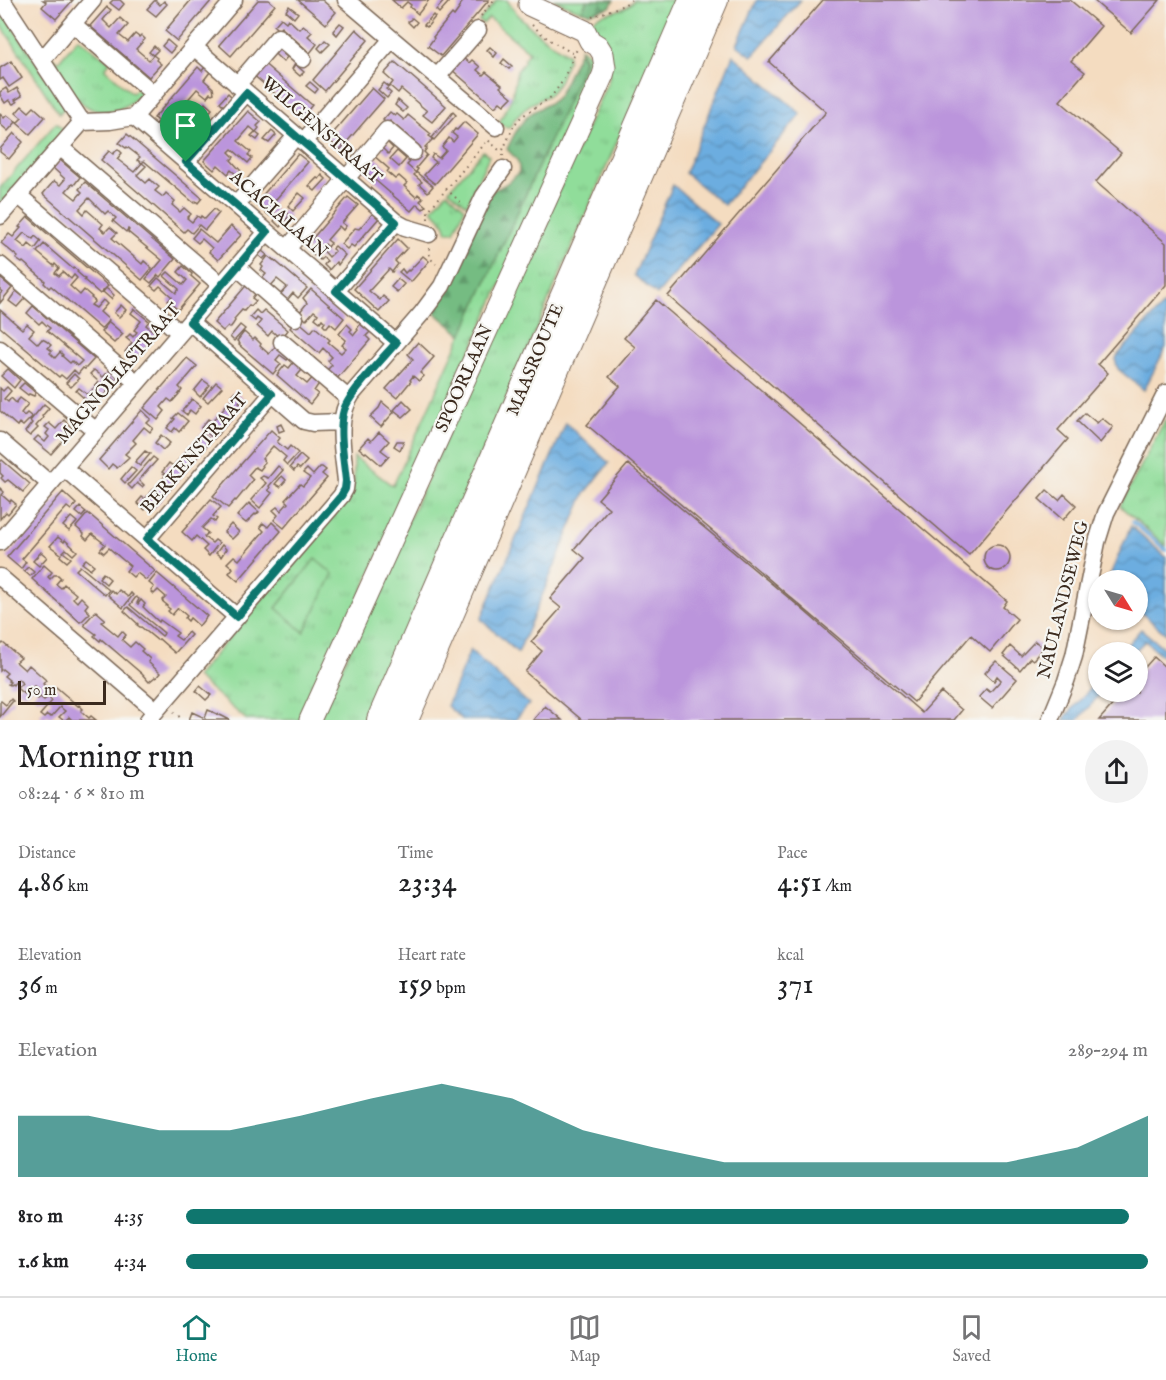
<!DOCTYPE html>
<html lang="en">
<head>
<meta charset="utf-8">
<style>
  body { margin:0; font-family:"IM FELL English",serif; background:#f2f2f2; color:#202124; height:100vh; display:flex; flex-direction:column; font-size:22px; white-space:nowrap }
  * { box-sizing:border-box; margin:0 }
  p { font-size:20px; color:#757577 }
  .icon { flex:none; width:33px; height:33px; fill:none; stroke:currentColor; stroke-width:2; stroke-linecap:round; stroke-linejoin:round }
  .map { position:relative; height:720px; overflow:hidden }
  .details { display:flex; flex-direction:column; background:#fff; flex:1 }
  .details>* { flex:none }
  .needle { width:39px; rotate:127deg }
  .controls { position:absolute; left:1088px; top:570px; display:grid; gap:12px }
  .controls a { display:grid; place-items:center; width:60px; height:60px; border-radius:50%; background:#fff; box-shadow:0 2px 4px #0004; font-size:30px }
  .scale { position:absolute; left:18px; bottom:15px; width:88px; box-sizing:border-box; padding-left:6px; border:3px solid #3b2a1e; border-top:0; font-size:16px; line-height:21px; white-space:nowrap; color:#3b2a1e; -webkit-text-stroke:4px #f6f6f2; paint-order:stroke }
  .pin { position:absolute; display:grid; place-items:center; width:51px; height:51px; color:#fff; margin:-62px -26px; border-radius:50% 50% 50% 0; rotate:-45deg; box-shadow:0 0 6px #0007 }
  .pin .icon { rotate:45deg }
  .round { display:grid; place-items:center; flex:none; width:63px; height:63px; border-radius:32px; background:#f2f2f2 }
  .overview { display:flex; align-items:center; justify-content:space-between; height:102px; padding:0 18px }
  h1 { font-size:33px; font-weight:600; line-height:45px }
  .metrics { display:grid; grid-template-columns:repeat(3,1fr); gap:9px; height:102px; padding:6px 18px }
  .metrics div { display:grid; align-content:center }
  .metrics b { font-size:30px; font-weight:600 }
  .metrics small { font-size:16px; font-weight:400 }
  .metrics p { font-size:16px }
  .chart { height:168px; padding:12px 18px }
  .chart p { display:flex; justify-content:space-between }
  .chart svg { width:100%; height:108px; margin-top:6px; fill:#0f766e; opacity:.7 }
  ul { padding:0 18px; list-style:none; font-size:20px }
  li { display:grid; grid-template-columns:96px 72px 1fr; align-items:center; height:45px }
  li i { height:15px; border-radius:8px; background:#0f766e }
  .menu { display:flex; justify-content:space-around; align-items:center; height:84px; border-top:2px solid #e0e0e0; background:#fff; font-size:16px; color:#757577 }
  .menu a { display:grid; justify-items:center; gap:3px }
  .menu .on { color:#0f766e }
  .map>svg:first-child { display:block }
</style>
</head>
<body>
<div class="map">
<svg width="1166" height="720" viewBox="0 0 1166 720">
  <defs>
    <pattern id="grass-tufts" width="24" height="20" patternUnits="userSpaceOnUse" patternTransform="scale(1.5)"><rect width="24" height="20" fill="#90dd9a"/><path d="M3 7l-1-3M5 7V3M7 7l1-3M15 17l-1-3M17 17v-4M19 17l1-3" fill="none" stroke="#7dbe84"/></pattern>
    <pattern id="forest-firs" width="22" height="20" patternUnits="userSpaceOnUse" patternTransform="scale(1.5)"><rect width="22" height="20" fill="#74bc82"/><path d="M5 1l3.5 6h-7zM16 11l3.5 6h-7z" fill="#60996a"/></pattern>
    <pattern id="water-waves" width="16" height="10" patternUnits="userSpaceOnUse" patternTransform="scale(1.5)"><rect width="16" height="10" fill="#6cade0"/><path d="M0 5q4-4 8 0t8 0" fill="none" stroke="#5a8db5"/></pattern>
  </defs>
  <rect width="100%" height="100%" fill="#f6f6f2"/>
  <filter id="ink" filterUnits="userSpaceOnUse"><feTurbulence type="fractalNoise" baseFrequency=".0167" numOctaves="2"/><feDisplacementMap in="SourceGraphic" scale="12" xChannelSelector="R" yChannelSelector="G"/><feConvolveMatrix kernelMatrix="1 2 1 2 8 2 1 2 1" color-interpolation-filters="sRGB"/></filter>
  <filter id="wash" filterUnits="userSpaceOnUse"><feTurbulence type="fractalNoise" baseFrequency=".008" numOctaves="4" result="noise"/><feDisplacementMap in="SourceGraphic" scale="24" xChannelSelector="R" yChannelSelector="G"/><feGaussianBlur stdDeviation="1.35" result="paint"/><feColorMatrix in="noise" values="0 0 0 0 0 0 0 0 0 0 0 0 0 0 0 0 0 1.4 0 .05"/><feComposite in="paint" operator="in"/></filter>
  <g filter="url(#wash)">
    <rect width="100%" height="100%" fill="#f4dcc0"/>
    <path fill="url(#grass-tufts)" stroke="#66845c" stroke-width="1.5" d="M497,0H507C521,23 545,40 568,54V60L558,84L549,95L529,105L514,120L510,127L507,128L499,123L512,97L517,71L524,62V59L529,52L489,18L483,24L479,21Z
      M553,0H587L582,11Z
      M634,0H678L368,720H318L610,77L589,30C590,28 592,21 593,20C602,10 622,15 634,0Z
      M0,7L65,107L59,114L0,23Z
      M78,38L110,62L105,69L132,93L138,87L143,91C124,113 97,121 76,97L73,98L50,64L51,56L58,62Z
      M580,48C591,54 594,59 597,71L304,720H247L196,677L349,496L354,482V457L393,486L584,65L585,59Z
      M56,123L66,132L0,208V188Z
      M483,151L489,156L467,205L449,190Z
      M447,192L465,208L454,232H447C445,222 440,217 433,211V208Z
      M1166,418V546L1120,506Z"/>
    <path fill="url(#forest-firs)" stroke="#587350" stroke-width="1.5" d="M587,0H614L610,7L590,13L582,11Z
      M580,51L584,61L573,90L462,335L433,311L493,190C504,187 511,181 519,172C519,157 515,159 507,149C514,135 520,121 533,112C541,107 551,104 557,97C564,87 573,63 580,51Z"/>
    <path fill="#90dd9a" stroke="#66845c" stroke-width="1.5" d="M315,559L333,574L304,632L276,608Z"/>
    <path fill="url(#water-waves)" stroke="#546c7f" stroke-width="1.5" d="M757,0H801L752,56L737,45Z
      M733,55L801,114L724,205L685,173Z
      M673,185L718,224L657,295L634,275Z
      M1166,302V347L1144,390L1118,369C1116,364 1115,361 1117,356Z
      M566,423L609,463L584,495L518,653L481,619Z
      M1131,526L1166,557V634L1137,609V580H1108Z
      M1141,629L1166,650V659L1145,641L1134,652H1121Z
      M470,650L529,704L515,720H463L447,706Z
      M1098,679V692H1102L1078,720H1063Z"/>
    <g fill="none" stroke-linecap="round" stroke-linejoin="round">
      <path stroke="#6cade0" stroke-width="4" d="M1133,522L1166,550"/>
    </g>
    <g id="blocks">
      <path fill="#bb95dc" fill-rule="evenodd" d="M43,0H73L56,19L42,7L46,2Z
        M113,0H120L124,4L119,10L110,3Z
        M155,0L160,5L164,1L167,4L156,16L147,9Z
        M191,0H212L177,41L165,31Z
        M258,0H269L275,5L231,56L219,45Z
        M298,0H322L336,12L326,24Z
        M392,0H429L418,14L410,7L411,5L407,2L401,8Z
        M445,0L448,3L439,13L436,10Z
        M464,0H489L441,56L428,46L434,38L433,37L452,14L454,16L459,9L458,8Z
        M823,0H1070L1101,26L1071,61L1085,72L1060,101L1121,153L1096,182L1166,243V285L1098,364L1108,373L1058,430L1068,439L969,555L668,296L826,112L769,62Z
        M1093,0H1160L1131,33Z
        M289,6L298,13L294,18L286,11Z
        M107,7L111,10L103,20L111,28L120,18L128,25L119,35L128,42L135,34L139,37L141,35L145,39L136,49L149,60L153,55L157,58L156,60L161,64L149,77L90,26Z
        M433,15L435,17L427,27L424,25Z
        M281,18L286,22L288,19L299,29L303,25L312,32L308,36L317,44L310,53L281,27L278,30L274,26Z
        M412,18L417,22L413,27L408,22Z
        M340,23L344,26L337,35L333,31Z
        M356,29L368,40L325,91L313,80Z
        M167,40L175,47L170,53L162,46Z
        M325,40L330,44L322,52L318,48Z
        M154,46L158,50L153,55L149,52Z
        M490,47L497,53L494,57L487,50Z
        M279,50L287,57L283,62L275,54Z
        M462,57L469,63L472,60L480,67L477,70L483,75L486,72L502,85L500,87L512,97L504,105L500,102L495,107L451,69Z
        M504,59L512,66L509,69L501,63Z
        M11,61L22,78L9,87L3,78L0,80V68Z
        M261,61L312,105L302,117L251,73Z
        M395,62L446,106L432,122L423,115L427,111L401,89L398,93L390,86L393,82L384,74Z
        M295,64L304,72L300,76L292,69Z
        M198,67L202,71L205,67L210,72L204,80L213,88L214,93L212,94L210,93L207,97L197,89L179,110L184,114L180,118L186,123L182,128L176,122L173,126L168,122L164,127L160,124L158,127L156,124L158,122L154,118Z
        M310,82L318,89L315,93L306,86Z
        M384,83L389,87L386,89L391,93L387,98L378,90Z
        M6,88L9,93L17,88L22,96L15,100L17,102L13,104L9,100L5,103L0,95V92Z
        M372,88L384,99L340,150L328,139Z
        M228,93L233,98L225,107L220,102Z
        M398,100L407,108L403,112L395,105Z
        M205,103L212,109L201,122L187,110L190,105L194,109L198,104L202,107Z
        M22,106L29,112L34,107L45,117L30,134L17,123L22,118L16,113Z
        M248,111L261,122L257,126L259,128L256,132L250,127L238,141L251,152L248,155L252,158L248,163L232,149L229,152L234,157L231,160L241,171L240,173L237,175L231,170L228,174L218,165L214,170L204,161Z
        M390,112L395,116L397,114L404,120L408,115L431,134L429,136L432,138L453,112L456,115L434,140L433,139L425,147L427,148L424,152L427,155L416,168L418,169L416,172L433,186L428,192L419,184L422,182L414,175L416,173L407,165L410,162L408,161L420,147L390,121L387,124L383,120Z
        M0,114L4,118L7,115L16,122L8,131L0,124Z
        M464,122L478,134L435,184L424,175L436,162L431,158L433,154L439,158L446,150L442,147L449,138L453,142L457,137L452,133L455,129L457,130Z
        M183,128L190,134L182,143L176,137Z
        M272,131L276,135L269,143L264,140Z
        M255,132L260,136L257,140L251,136Z
        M14,133L23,142L9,159L0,152V149Z
        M127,134L202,198L198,203L196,201L194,203L144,161L142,163L137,160L140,157L127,147L126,148L119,143Z
        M385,140L393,148L388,154L380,146Z
        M118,149L122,153L117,159L134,172L142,163L146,166L137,175L146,183L150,179L154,183L159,187L155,191L163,197L166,193L175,201L172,205L180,212L184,208L191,214L187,218L192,222L197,216L200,218L201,216L205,219L214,209L219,213L205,230L199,225L192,233L187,229L184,232L101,160L109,151L113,154Z
        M397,151L406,159L399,167L390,159Z
        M298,154L308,162L271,205L276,210L270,216L255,204Z
        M373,155L389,169L387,172L395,179L399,176L407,183L404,186L416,197L418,194L423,198L420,201L426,206L423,209L417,204L411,211L361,168Z
        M60,160L80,177L74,185L72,184L66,191L76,199L82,192L79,189L85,182L175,259L160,277L158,275L151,283L146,279L162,260L128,232L129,230L128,229L126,232L113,221L116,218L108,211L105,214L89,198L79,209L84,214L87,210L103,224L100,228L105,232L110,227L117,233L112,238L142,264L144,261L152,268L142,280L43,194L54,181L60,185L65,179L53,168Z
        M322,175L326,179L315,191L309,186L317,178L319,179Z
        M299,193L305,198L293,211L288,206Z
        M348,197L358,205L342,223L346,226L343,230L339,226L327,240L331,243L328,247L325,244L321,248L329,257L335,251L332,249L335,246L345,255L338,265L336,262L329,270L324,265L327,261L323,257L320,260L305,247Z
        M284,210L290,215L280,227L274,221Z
        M373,213L379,218L354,247L351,245L347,249L341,244L355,228L359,229Z
        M28,217L108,286L100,294L84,280L85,279L77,272L78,271L74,268L73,269L44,244L37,252L54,266L55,264L59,268L55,273L59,276L63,272L71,279L74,275L77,278L70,286L80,295L84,290L92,297L91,298L95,301L91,305L96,308L103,300L107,304L100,312L109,320L101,329L51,286L49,288L44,283L45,281L23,262L22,263L16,259L18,257L1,243L9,234L13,237L21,228L19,227ZM24,233L33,239L35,236L41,241L35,249L29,244L26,248L17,241Z
        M231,226L241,235L218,260L209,252L212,248L202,239L198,243L192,238L199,229L216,243Z
        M398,239L407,248L395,261L398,264L392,272L389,269L369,291L380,300L383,296L389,301L379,312L354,289Z
        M262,251L267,255L263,259L258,255Z
        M268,256L273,260V259L307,288L298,298L293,293L284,304L277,298L287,287L277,279L268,289L259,282L266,274L261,270L263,267L261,265Z
        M423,256L429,261L411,282L399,272L402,269L405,273L408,270L409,271Z
        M183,266L192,274L191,276L200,284L178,310L168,301L172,297L160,286L156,290L151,286L158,278L176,293L179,289L164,276L168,272L183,285L187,280L178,272Z
        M0,278L12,288L0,303V294L2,292L0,290Z
        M398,279L404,284L397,292L391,287Z
        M250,281L256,293L252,298L256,301L251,306L249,305L244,311L242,310L234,319L235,321L233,324L230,328L228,326L223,331L214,323Z
        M106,288L114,295L111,299L103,292Z
        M311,289L344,318L336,328L330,323L327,327H325L323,325L325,322L322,319L320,322L315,318L318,314L314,311L306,320L299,313L307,303L303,298Z
        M16,291L25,298L17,307L9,301Z
        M656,300L1007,601L1003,607L1017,619L990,652L971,635L914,702L587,425L620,386L609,377L635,347L624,338Z
        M121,305L126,310L119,317L114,313Z
        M33,306L94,359L85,369L83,368L78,374L74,370L66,379L61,375L59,377L0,327V310L22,329L27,324L34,330L29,336L38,344L42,339L46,341L51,345L48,348L52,351L50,353L55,358L60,352L63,355L62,356L70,363L72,361L77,366L82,361L47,331L50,328L46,325L42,321L39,324L27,313Z
        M134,309L149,321L146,325L157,334L134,360L125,352L132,343L126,338L130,334L133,337L137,332L134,330L141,321L131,313Z
        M256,310L260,314L264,310L288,330L281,339L272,331L268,336L257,326L261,321L257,318L255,321L250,317Z
        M297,320L311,332L315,327L330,340L328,342L341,353L346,348L342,345L346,340L339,334L347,324L352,329L350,331L354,335L358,330L357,329L360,324L370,332L366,336L370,340L334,382L311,362L314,358L327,370L332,365L328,361L332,357L323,348L319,353L290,328Z
        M109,322L123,334L114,343L101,332Z
        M240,325L245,329L234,341L230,337Z
        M244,332L253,340L255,338L261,344L260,346L269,354L279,342L293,354L287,360L280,355L276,360L281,364L273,374L239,345L240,344L237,341Z
        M418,342L434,357L420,373L424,376L419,381L413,376L410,380L411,381L397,398L386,389L413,359L408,354Z
        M187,358L197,366L179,387L182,390L179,394L172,402L168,399L161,407L165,411L158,420L144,408Z
        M297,358L306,365L297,376L307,384L316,374L322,379L314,391L318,394L310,404L277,375L285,365L289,368Z
        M8,369L20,380L14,388L1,376Z
        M94,370L103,377L107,373L116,381L94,407L76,391L79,388L88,395L99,382L90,374Z
        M74,374L79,379L71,387L66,383Z
        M203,380L210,385L200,397L194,391Z
        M216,382L222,387L208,402L203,398Z
        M24,383L36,393L34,396L29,394L28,395L19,388Z
        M7,387L11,391L4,399L8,402L11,398L16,403L20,398L28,404L21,413L24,416L27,413L32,417L23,426L19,423L17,426L0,411V388L3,391Z
        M235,391L243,398L239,402L243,405L214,439L201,428L208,419L212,422L233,397L231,395Z
        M192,399L201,406L195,414L190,410L187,415L182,411Z
        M403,400L412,409L403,417L394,410Z
        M382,402L394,412L381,427L370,417L379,408Z
        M44,404L49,408L42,416L43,418L36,426L38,428L30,436L25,432L32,423L30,421Z
        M142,410L151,419L147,423L153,428L150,432L144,427L133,440L136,443L125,454L129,457L117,468L112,464L108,469L99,460Z
        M178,413L188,421L179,432L175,428L172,432L167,428L175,419L173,418Z
        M1085,413L1097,423L1102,418L1113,427L1100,443L1077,421Z
        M64,420L73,429L51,454L34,440L38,436L45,442L49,437L46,434L49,430L45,427L49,423L56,429Z
        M281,424L284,430L279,432L277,426Z
        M271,430L280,438L277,442L287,450L290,446L298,453L287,465L283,461L286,457L273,446L262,459L265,462L262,465L263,466L260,470L255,467L248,475L253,480L236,501L235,500L228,508L213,496Z
        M379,432L389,441L381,450L389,456L381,465L366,452L365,453L359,448L368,438L371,441Z
        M202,433L211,441L154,508L150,504L145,510L137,503L142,497L145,499L166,475L162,472L169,463L173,466Z
        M161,435L170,443L163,450L155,443Z
        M397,441H404L400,450L394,446Z
        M145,451L150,454L140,466L135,462Z
        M300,455L307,461L300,469L297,467L294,471L290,467Z
        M153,457L157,460L139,480L144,485L142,487L137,483L132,489L128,485Z
        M2,460L30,484L23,492L8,480L5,482L1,478L3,476L0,473V462Z
        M628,464L802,609L922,713L941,692L962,710L954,720H582L525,672L542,651L531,642L561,608L550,599L585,558L574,549L609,508L598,499Z
        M278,466L283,470L269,486L270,488L268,490L272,493L260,508L251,500L266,483L260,478L263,476L268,478Z
        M131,467L136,471L125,483L121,479Z
        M320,467H322L326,470L322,474L327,478L284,528L274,520L278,515L273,510L277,507L281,511L288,503L285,500L300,484L303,486L310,478L303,473L307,469L313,475Z
        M282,476L286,480L280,487L275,484Z
        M0,488L4,492L2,495L10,502L11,500L16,504L8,514L6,512L0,519Z
        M1047,490L1059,500L1064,494L1076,505L1063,520L1039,499Z
        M63,492L76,504L71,510L67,507L59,516L22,559L26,562L21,569L7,557Z
        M211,499L221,507L213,516L217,519L215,522L211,519L202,528L208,533L204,537L212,543L215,540L219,543L209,556L203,550L207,546L196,536L192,541L182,532Z
        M249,503L259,512L256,515L255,514L246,523L237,516Z
        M80,507L86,512L82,517L76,512Z
        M88,513L155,571L146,580L137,573L133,577L126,571L130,566L109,548L104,553L100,550L105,544L92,534L87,540L83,536L84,534L76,527Z
        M71,517L77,522L69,531L63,526Z
        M272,522L281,531L238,581L229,573L233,568L227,563L234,556L239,560L264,531L260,527L263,523L268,527Z
        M231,524L239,532L232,539L224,532Z
        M58,537L64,542L65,540L77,551L73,555L66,549L63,552L71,558L67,562L60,556L61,554L50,546Z
        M222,545L226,549L221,557L216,553Z
        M984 558a13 13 0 1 1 26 0a13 13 0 1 1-26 0Z
        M41,552L47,557L39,566L33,561Z
        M86,559L94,565L90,569L82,563Z
        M44,565L52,572L48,577L50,579L54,575H58L61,578L56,584L61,588L64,584L76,594L73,598L77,602L81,597L88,604L85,608L90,613L82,621L80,622L32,579Z
        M80,566L109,590L105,595L76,570Z
        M28,567L34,572L30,576L24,571Z
        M103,573L110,579L106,584L99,578Z
        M157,573L207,616L199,626L190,618L188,621L185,618L187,616L178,608L172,615L168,611L170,609L166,606L167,605L162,601L166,597L158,590L154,594L151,591L154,587L149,583Z
        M111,590L116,594L119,590L128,597L131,593L133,595L123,608L108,595Z
        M136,597L139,599L137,603L138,604L141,600L145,604L143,607L159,622L160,620L178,633L175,636L181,640L188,632L191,635L175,653L159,639L157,640L141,627H140L137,625L138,624L124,611L128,607L162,636L163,635L164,633L130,605Z
        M96,611L105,619L101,622L118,636L122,631L126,635L122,640L130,647L135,642L143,649L141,651L150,659L148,662L160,673L156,678L155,677L149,682L142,674L101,639L100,641L94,636L96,634L85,626L84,624Z
        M1035,641L1043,648L1033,660L1030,658L1020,670L1003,655L1010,646L1021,656Z
        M3,643L21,658L16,662L25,670L29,665L46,680L43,684L52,692L56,687L78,706L79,705L83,709L81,711L89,718L91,716L96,720H72L69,717L66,720H63L59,717L65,711L60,707L51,717L47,715L44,718L40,715L52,701L48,697L44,700L40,697L38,699L33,695L38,689L34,686L25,694L21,692L17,688L22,683L18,679L13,685L12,684L10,685L8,684L10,682L8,681L9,680L4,676L7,673L2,669L0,671V646Z
        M1154,657L1166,668V720H1099L1124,692H1137V676Z
        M996,661L1017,679L992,708L979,697L986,689L990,692L1001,680L997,676L994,681L985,673Z
        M200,686L211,695L206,700L196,691Z
        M11,699L13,701L0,717V702L1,701L6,705Z
        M545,706L562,720H533Z
        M208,710L222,716L230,720H189L192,712L205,718Z"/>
    </g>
  </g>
  <g filter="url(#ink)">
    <use href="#blocks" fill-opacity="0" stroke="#7c6857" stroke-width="1.5"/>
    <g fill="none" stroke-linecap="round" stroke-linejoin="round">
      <defs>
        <path id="minor" d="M2,0L82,122
          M346,0L496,127
          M73,24L154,94
          M194,47L396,222L405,227L429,234
          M42,60L93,0
          M437,77L478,30
          M237,85L278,37L303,59
          M134,117L396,343
          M134,117L234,0
          M303,142L392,39
          M60,147L221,285
          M186,162L246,93
          M18,195L180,333
          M236,205L296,136
          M0,216L82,122L110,121L134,117
          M287,249L387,130L413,152
          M0,265L137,383
          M237,267L295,318
          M336,291L396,222
          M190,322L304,421L313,423L341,422
          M282,342L349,399
          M0,349L96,431
          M0,441L50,484
          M64,468L237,617
          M147,539L272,394
          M0,542L267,232
          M0,577L156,711
          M148,720L341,496L345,489L346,481C343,452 335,419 352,394L422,313L442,286L484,196L503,169
          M1050,720L1066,681L1074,656L1097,542L1106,513L1166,393"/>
        <path id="major" d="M310,720L603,75L605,68L603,54L598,46L590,41L585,31L529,5"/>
        <path id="highway" d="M380,720L692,0
          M405,720L715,0"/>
      </defs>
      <use href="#minor" stroke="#7c6857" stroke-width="19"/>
      <use href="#major" stroke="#7c6857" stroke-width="23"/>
      <use href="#highway" stroke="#7c6857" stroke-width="28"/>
      <path stroke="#7c6857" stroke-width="2" stroke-dasharray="1.5 4.5" stroke-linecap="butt" d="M481,16L494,0
        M592,17L624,5L631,0
        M532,25L548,39L574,54
        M503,156V150L514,125L521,117L551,97L562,82L577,49
        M446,189L464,205
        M428,219V211L488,140L499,150H503
        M429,248L430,258L436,264
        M174,712L183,720"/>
      <use href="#minor" stroke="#fff" stroke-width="16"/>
      <use href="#major" stroke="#fff" stroke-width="21"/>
      <use href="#highway" stroke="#fff" stroke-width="26"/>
    </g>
  </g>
  <g fill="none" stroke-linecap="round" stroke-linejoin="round" filter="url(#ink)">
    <defs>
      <path id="route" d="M246,93L396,222L336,291L396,343C383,358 349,393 344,410C338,430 344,459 346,481L345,489L341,496L237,617L147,539L272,394L190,322L267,232L186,162Z"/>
    </defs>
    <use href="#route" stroke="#fff" stroke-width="12"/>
    <use href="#route" stroke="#0f766e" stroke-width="8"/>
  </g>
  <g text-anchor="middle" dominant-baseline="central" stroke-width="4.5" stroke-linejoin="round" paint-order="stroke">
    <g font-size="18" fill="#3b2a1e" stroke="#f6f6f2">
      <text transform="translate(321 131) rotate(41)">WILGENSTRAAT</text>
      <text transform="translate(278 215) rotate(41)">ACACIALAAN</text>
      <text transform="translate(536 360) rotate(-67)">MAASROUTE</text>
      <text transform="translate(119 374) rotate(-49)">MAGNOLIASTRAAT</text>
      <text transform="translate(465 379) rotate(-66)">SPOORLAAN</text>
      <text transform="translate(195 454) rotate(-49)">BERKENSTRAAT</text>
      <text transform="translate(1064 600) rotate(-76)">NAULANDSEWEG</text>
    </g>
  </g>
</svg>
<div class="controls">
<a><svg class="needle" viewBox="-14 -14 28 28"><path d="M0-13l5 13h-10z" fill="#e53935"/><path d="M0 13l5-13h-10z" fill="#757577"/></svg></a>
<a><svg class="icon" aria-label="layers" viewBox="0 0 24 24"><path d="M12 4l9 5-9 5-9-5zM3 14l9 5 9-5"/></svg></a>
</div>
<div class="scale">50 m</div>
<div class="pin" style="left:186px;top:162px;background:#1e9e55"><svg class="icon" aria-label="arrive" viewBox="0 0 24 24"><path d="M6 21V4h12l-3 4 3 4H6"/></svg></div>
</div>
<section class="details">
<div class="overview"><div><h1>Morning run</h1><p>08:24 · 6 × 810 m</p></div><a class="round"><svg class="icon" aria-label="share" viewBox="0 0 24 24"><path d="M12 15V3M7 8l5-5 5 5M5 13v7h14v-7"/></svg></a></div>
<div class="metrics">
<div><p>Distance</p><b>4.86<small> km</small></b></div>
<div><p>Time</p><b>23:34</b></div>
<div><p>Pace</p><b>4:51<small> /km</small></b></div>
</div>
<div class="metrics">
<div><p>Elevation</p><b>36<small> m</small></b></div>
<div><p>Heart rate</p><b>159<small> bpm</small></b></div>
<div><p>kcal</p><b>371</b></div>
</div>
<div class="chart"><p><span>Elevation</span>289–294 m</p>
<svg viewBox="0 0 160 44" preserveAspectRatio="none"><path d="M0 44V19L10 19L20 25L30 25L40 19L50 12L60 6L70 12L80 25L90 32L100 38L110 38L120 38L130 38L140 38L150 32L160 19V44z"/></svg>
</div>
<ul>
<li><b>810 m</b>4:35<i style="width:98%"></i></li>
<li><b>1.6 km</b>4:34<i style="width:100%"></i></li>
</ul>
</section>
<nav class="menu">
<a class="on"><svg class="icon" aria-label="home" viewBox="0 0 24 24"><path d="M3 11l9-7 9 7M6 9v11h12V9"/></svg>Home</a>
<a><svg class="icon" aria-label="map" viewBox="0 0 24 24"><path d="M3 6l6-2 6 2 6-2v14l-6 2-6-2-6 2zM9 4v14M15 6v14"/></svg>Map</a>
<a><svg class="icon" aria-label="saved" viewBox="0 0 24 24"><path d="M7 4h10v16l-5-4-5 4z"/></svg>Saved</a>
</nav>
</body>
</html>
